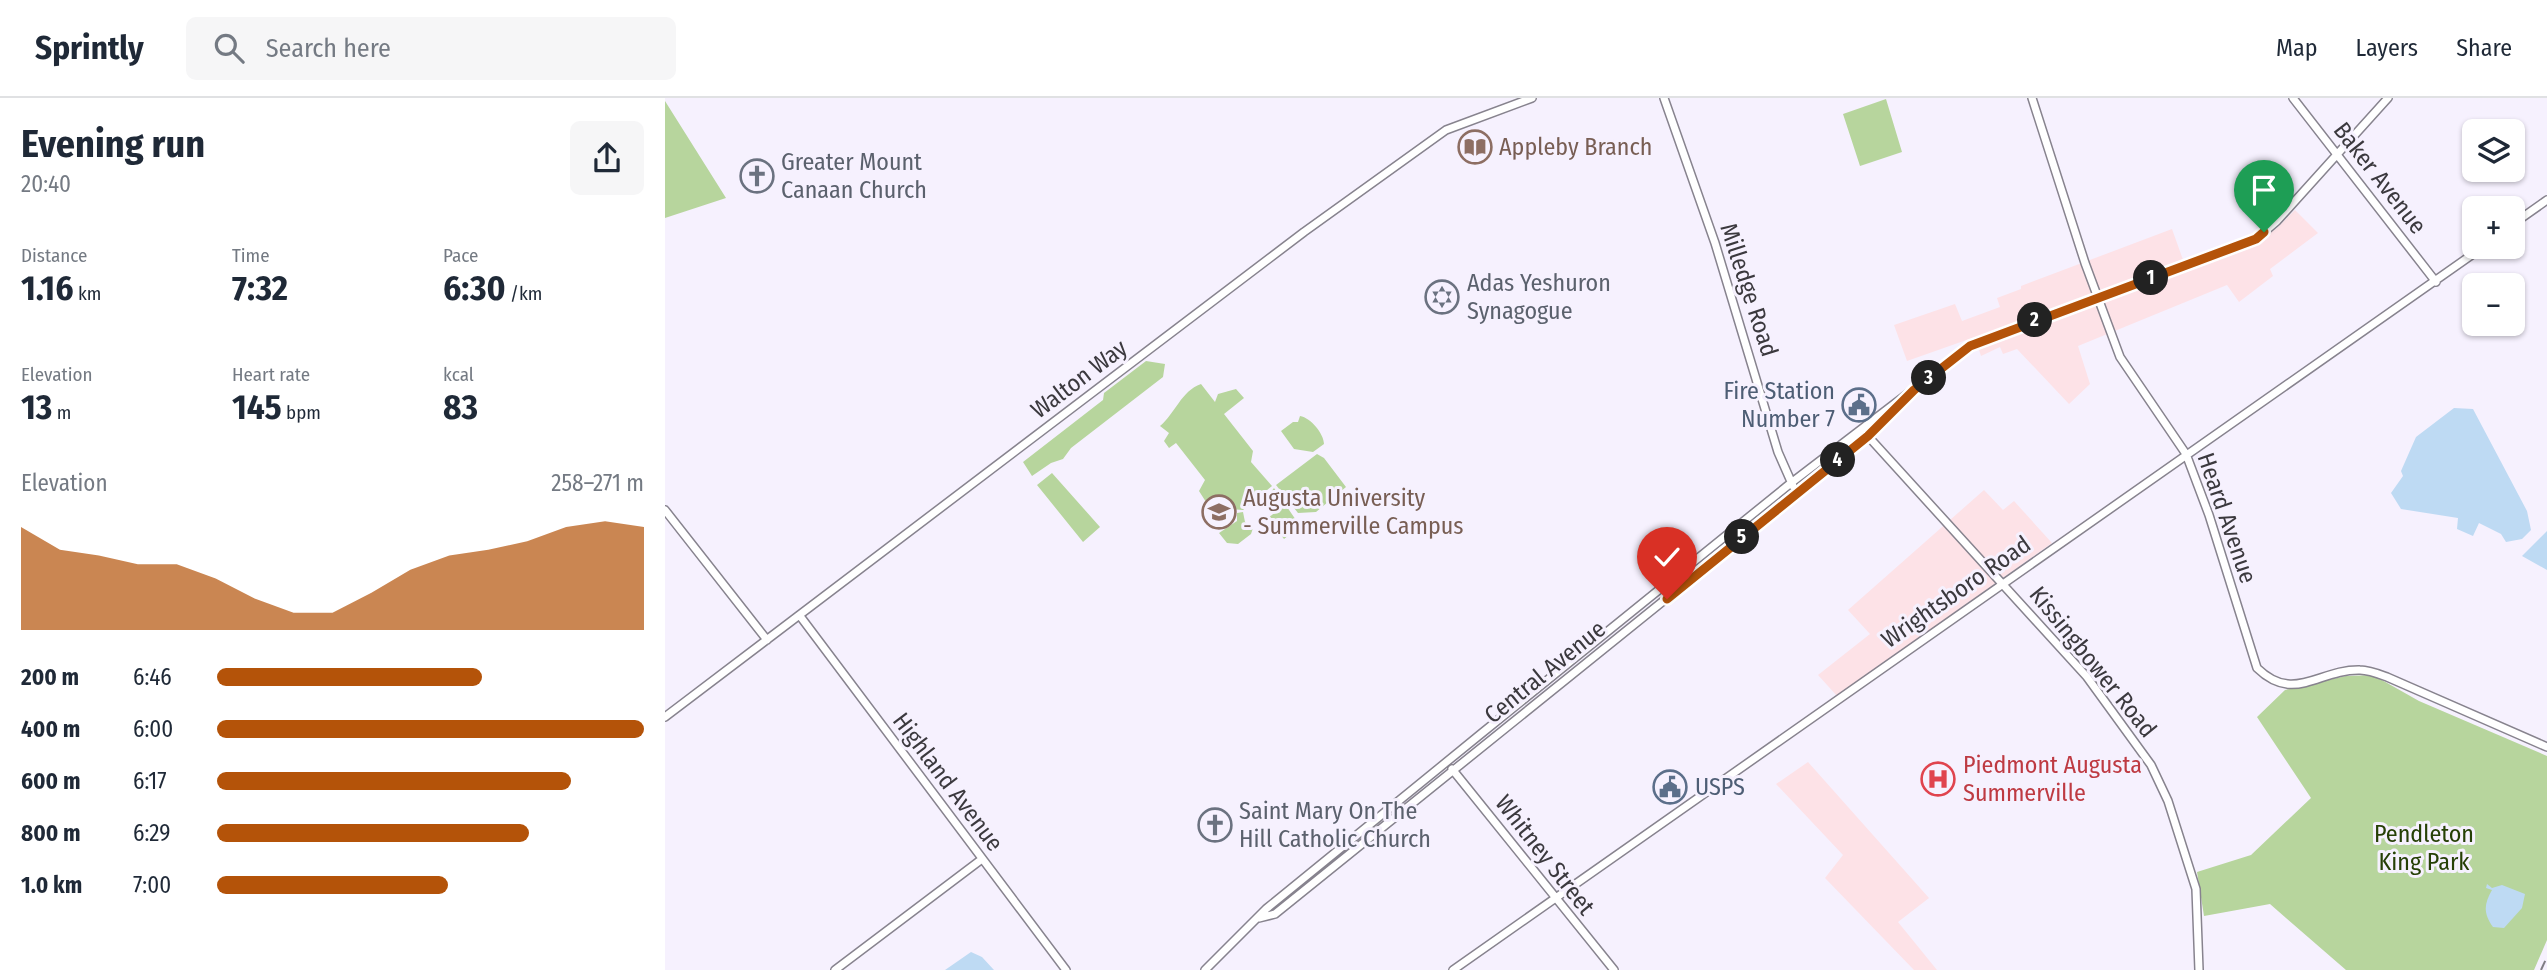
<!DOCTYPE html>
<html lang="en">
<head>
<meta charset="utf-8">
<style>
  body { margin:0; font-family:"Fira Sans Condensed",sans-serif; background:#f6f6f7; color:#1f2937; height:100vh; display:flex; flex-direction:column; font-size:26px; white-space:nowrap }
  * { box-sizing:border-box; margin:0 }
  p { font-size:23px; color:#747a83 }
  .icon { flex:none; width:38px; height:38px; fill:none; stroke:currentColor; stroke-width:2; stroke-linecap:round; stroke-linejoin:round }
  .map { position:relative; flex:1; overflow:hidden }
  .drawer { display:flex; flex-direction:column; background:#fff; width:665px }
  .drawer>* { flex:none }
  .fabs { position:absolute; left:1797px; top:21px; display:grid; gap:14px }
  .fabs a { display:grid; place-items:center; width:63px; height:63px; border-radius:10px; background:#fff; box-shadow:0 2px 5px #0004; font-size:35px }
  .pin { position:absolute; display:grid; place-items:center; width:60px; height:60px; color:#fff; margin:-72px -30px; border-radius:50% 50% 50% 0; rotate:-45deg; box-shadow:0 0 7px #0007 }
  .pin .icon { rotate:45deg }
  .km { position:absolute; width:35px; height:35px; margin:-18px; border-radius:50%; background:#222; color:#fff; font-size:19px; line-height:35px; text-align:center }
  .round { display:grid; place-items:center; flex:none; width:74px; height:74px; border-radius:10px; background:#f6f6f7 }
  .summary { display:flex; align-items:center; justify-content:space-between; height:119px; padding:0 21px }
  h1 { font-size:38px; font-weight:700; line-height:52px }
  .metrics { display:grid; grid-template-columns:repeat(3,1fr); gap:10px; height:119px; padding:7px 21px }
  .metrics div { display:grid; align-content:center }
  .metrics b { font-size:35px; font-weight:700 }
  .metrics small { font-size:19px; font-weight:400 }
  .metrics p { font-size:19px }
  .chart { height:196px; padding:14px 21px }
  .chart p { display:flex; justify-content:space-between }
  .chart svg { width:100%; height:126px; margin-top:7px; fill:#b45309; opacity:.7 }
  ul { padding:0 21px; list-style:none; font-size:23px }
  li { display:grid; grid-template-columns:112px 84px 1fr; align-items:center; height:52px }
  li i { height:18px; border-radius:9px; background:#b45309 }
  header { display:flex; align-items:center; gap:42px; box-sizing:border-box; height:98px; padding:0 35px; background:#fff; border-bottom:2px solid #e0e1e3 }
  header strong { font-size:33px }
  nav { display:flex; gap:38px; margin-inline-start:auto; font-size:24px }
  .search { width:490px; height:63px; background:#f6f6f7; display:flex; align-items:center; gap:18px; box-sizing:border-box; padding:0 24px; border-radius:10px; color:#747a83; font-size:26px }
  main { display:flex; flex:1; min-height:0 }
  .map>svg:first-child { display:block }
</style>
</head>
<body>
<header>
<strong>Sprintly</strong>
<div class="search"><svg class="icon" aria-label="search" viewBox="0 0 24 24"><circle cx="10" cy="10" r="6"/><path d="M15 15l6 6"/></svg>Search here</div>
<nav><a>Map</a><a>Layers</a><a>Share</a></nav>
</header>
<main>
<section class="drawer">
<div class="summary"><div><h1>Evening run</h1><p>20:40</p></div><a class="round"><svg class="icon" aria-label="share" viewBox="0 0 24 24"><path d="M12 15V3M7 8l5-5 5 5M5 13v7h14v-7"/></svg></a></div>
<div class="metrics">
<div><p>Distance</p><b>1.16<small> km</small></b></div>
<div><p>Time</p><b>7:32</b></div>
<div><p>Pace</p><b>6:30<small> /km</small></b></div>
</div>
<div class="metrics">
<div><p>Elevation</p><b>13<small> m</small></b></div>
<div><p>Heart rate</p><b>145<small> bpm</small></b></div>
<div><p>kcal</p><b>83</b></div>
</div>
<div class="chart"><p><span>Elevation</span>258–271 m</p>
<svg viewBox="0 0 160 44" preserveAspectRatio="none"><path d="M0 44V8L10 16L20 18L30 21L40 21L50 26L60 33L70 38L80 38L90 31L100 23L110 18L120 16L130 13L140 8L150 6L160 8V44z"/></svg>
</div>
<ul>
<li><b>200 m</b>6:46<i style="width:62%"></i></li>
<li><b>400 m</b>6:00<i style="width:100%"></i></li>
<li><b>600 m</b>6:17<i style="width:83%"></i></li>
<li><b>800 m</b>6:29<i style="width:73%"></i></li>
<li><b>1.0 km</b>7:00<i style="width:54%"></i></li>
</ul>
</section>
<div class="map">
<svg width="1882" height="872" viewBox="0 0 1882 872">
  <rect width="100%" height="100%" fill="#f6f1fe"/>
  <path fill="#fde2e7" d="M1630,112L1653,135L1605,171L1608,178L1574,204L1562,187L1413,248L1425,286L1404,306L1352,251L1338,256L1335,249L1316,258L1310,239L1242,263L1229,227L1290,206L1297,223L1335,209L1332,200L1356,191V188L1507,131L1522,173L1588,147L1612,130Z
    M1319,392L1338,412L1349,403L1387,445L1172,598L1153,577L1205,536L1183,512Z
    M1143,664L1264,800L1233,824L1272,872H1249L1160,780L1178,757L1111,686Z"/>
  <path fill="#b7d59d" d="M1221,1L1237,54L1195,68L1178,16Z
    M0,3L61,100L0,120Z
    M481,263L500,266L498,279L406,350L398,361L386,365L367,378L358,364L438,302L439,295Z
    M536,286L550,304L553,296L571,291L579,300L559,316L588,353L586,364L607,388L578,412L565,411L556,402L541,404L534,393L540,382L511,345L504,350L499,343L504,335L495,328C510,316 516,293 536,286Z
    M635,318C646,320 659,336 659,346L648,354L629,351L616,333L628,324H633Z
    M652,356L659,360L681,389L651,414L633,415L611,387Z
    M387,375L435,429L418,444L372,387Z
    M609,390L633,425L630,432L619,441L603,420L617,409L606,394Z
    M578,414L580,424L588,430L586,436L573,446L562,445L554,435L572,423V415Z
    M1708,577L1754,603L1882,658V842L1869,872H1681L1605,806L1539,818L1532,774L1586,757L1646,700L1592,619L1620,592L1681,578Z"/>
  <path fill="#bedaf3" d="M1789,310L1808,311L1862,413L1866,432L1857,441L1841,444L1836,436L1814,425L1808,438L1792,431L1793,420L1736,411L1726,395L1738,378L1736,373L1751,339Z
    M1882,433V472L1857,458Z
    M1822,786L1827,790L1837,787L1860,796L1857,810L1839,830L1828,829C1818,815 1819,806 1827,792L1821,790Z
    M306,854L317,859L329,872H280Z"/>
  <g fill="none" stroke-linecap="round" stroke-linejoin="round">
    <defs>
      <path id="secondary" d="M999,0L1050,145L1113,354L1128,388
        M1367,0L1420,165L1455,259L1521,356L1544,417L1592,570C1629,606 1654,571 1695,572C1704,572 1714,576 1722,579L1882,649
        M1628,0L1771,184
        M1848,126L1882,102
        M1201,336L1422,579L1486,667L1503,703L1531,791L1534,872
        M0,412L102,542
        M135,518L401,872
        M0,619L639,134L781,32L867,0
        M787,671L949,872
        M594,820L610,816L1203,338L1233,309
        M170,872L317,761
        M540,872L601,811L817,635L1126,385L1305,248L1591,141L1612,123L1723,0
        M788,872L1818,149"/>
    </defs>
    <use href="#secondary" stroke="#87838e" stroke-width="10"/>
    <use href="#secondary" stroke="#fff" stroke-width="7"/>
    <path stroke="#807d85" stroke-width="2" stroke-dasharray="10 5" stroke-linecap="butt" d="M1876,872L1882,859"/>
  </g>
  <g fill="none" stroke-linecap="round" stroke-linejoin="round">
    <defs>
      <path id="route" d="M1002,501L1203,338L1249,292L1305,248L1591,141L1599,134"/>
    </defs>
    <use href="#route" stroke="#fff" stroke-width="14"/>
    <use href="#route" stroke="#b45309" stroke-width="9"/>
  </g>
  <defs>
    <symbol id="library-ring" viewBox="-11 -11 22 22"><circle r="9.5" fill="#f6f1fe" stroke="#8d6e63" stroke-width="1.5"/><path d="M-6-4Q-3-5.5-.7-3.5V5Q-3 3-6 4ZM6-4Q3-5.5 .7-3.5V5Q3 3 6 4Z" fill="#8d6e63"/></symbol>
    <symbol id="church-ring" viewBox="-11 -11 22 22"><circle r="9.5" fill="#f6f1fe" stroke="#6b7280" stroke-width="1.5"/><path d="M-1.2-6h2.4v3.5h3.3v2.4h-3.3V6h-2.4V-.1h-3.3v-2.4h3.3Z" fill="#6b7280"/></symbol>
    <symbol id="synagogue-ring" viewBox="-11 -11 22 22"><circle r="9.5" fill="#f6f1fe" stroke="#6b7280" stroke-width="1.5"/><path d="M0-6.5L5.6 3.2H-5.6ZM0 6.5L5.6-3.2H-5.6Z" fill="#6b7280"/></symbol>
    <symbol id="civic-ring" viewBox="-11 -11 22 22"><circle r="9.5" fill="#f6f1fe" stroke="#5c6f8a" stroke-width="1.5"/><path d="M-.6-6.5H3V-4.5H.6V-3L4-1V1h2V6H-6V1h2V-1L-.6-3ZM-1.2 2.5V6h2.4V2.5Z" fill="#5c6f8a"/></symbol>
    <symbol id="university-ring" viewBox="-11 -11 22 22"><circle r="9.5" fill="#f6f1fe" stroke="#8d6e63" stroke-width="1.5"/><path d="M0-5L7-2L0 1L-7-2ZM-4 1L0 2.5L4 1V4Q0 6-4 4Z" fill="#8d6e63"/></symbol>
    <symbol id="hospital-ring" viewBox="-11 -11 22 22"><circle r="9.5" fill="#f6f1fe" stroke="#e0444e" stroke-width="1.5"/><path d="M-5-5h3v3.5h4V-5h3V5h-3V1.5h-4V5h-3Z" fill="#e0444e"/></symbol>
  </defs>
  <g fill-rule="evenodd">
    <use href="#library-ring" x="791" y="30" width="38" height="38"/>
    <use href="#church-ring" x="73" y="59" width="38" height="38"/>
    <use href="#synagogue-ring" x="758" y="180" width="38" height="38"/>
    <use href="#civic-ring" x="1175" y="288" width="38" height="38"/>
    <use href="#university-ring" x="535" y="395" width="38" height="38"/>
    <use href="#hospital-ring" x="1254" y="662" width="38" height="38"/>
    <use href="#civic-ring" x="986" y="670" width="38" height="38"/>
    <use href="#church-ring" x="531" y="708" width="38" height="38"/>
  </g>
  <g text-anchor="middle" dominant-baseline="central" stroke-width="6" stroke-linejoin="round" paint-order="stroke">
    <g font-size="24" fill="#785e54" stroke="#f6f1fe" text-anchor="start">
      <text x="834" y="49">Appleby Branch</text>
      <text x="578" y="400">Augusta University<tspan x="578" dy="28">- Summerville Campus</tspan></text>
    </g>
    <g font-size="24" fill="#5b616d" stroke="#f6f1fe" text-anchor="start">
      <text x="116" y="64">Greater Mount<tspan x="116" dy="28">Canaan Church</tspan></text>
      <text x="802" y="185">Adas Yeshuron<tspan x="802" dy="28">Synagogue</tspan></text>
      <text x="574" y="713">Saint Mary On The<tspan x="574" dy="28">Hill Catholic Church</tspan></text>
    </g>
    <g font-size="24" fill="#3b393e" stroke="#f6f1fe">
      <text transform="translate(1715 80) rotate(52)">Baker Avenue</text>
      <text transform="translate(1084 192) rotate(72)">Milledge Road</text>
      <text transform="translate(414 281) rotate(-37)">Walton Way</text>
      <text transform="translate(1562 420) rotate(71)">Heard Avenue</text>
      <text transform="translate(1291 494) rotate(-35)">Wrightsboro Road</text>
      <text transform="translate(1428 564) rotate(51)">Kissingbower Road</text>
      <text transform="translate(880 574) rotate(-39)">Central Avenue</text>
      <text transform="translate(283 684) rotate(53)">Highland Avenue</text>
      <text transform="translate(880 757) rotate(52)">Whitney Street</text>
    </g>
    <g font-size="24" fill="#4e5e75" stroke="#f6f1fe" text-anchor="end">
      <text x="1170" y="293">Fire Station<tspan x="1170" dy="28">Number 7</tspan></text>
      <text x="1030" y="689" text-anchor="start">USPS</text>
    </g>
    <g font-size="24" fill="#be3a42" stroke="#f6f1fe" text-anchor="start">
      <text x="1298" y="667">Piedmont Augusta<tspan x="1298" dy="28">Summerville</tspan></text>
    </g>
    <g font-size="24" fill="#264006" stroke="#f6f1fe">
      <text x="1759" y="736">Pendleton<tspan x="1759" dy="28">King Park</tspan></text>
    </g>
  </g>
</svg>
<div class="fabs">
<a><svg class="icon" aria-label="layers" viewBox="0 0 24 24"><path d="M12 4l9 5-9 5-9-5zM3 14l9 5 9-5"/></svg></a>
<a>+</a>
<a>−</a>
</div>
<div class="pin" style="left:1599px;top:134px;background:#1e9e55"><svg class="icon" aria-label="arrive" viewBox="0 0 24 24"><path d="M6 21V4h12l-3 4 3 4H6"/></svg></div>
<div class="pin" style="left:1002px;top:501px;background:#d93025"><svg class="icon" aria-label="check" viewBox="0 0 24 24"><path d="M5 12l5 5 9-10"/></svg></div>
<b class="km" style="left:1486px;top:180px">1</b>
<b class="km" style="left:1370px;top:222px">2</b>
<b class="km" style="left:1264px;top:280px">3</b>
<b class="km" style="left:1173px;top:362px">4</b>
<b class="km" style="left:1077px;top:439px">5</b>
</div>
</main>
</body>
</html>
